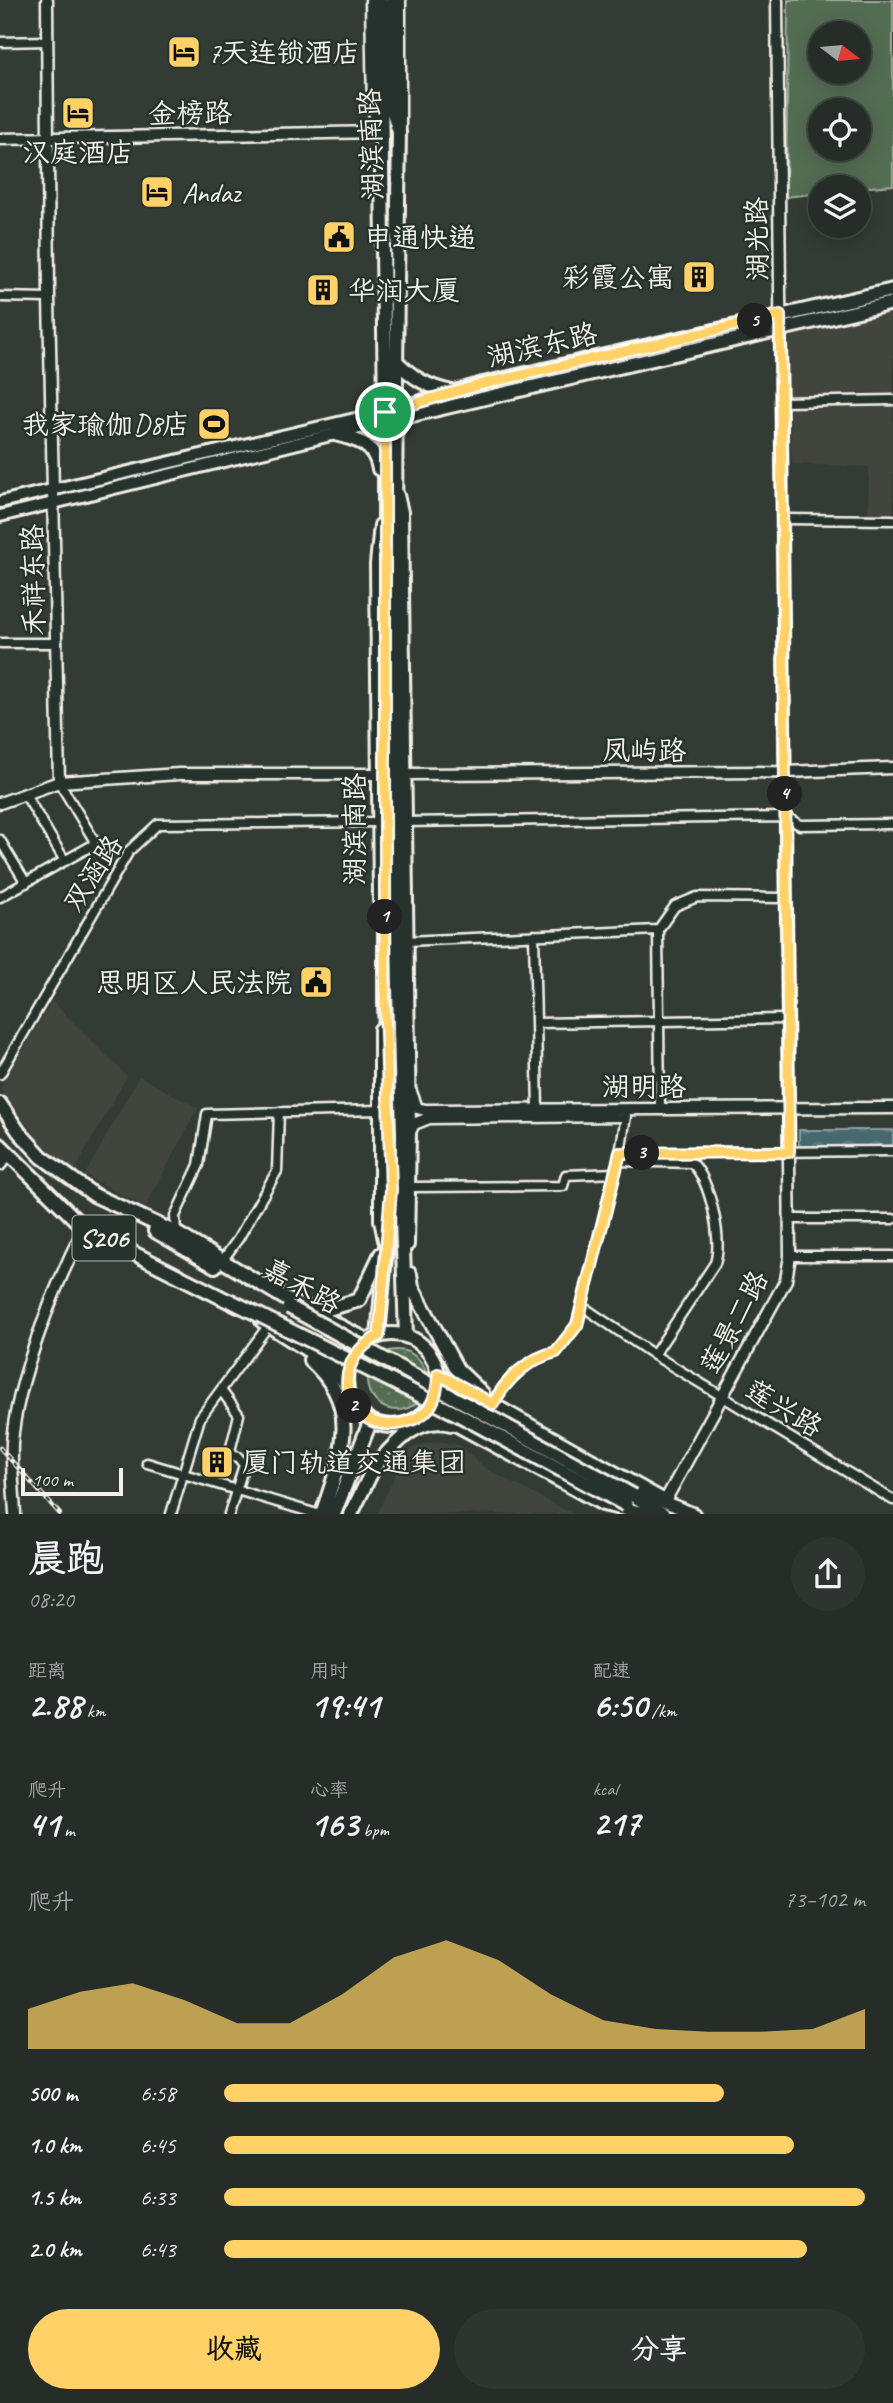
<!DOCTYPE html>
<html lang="zh">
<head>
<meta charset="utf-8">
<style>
  body { margin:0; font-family:Caveat,"LXGW WenKai TC",sans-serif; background:#2e3430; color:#f1f3f6; height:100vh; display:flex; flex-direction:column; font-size:26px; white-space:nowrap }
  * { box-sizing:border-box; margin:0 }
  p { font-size:23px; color:#a4a7a8 }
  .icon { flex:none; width:38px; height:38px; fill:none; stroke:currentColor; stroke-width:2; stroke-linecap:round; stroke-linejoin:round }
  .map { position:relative; height:1514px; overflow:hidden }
  .details { display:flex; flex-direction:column; background:#262c28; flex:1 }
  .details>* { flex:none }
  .needle { width:46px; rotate:106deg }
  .buttons { position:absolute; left:808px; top:21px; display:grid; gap:14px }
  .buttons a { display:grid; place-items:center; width:63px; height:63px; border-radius:50%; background:#262c28; box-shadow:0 4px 18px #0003,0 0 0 2px #424845; font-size:35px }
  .scale { position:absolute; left:21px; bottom:18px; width:102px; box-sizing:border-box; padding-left:7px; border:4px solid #f4f1e8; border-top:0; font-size:19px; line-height:24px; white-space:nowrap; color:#f4f1e8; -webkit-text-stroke:5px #26332d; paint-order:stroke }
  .pin { position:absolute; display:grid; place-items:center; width:60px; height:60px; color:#fff; margin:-30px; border:4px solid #fff; border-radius:50%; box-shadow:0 2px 7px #0007 }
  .km { position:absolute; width:35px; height:35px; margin:-18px; border-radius:50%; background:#222; color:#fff; font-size:19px; line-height:35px; text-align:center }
  .round { display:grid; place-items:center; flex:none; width:74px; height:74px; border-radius:37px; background:#2e3430 }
  .overview { display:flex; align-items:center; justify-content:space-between; height:119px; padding:0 28px }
  h1 { font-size:38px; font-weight:600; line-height:52px }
  .figures { display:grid; grid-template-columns:repeat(3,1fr); gap:10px; height:119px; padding:7px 28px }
  .figures div { display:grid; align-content:center }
  .figures b { font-size:35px; font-weight:600 }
  .figures small { font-size:19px; font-weight:400 }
  .figures p { font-size:19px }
  .chart { height:196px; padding:14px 28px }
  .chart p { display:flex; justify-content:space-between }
  .chart svg { width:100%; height:126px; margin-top:7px; fill:#ffd166; opacity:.7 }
  .action { display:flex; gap:14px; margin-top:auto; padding:14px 28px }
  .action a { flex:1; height:80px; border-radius:42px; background:#ffd166; color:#111; font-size:28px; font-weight:600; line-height:80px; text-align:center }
  .action a+a { background:#2e3430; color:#f1f3f6 }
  ul { padding:0 28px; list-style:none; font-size:23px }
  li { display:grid; grid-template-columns:112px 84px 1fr; align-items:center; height:52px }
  li i { height:18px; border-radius:9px; background:#ffd166 }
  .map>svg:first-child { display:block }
</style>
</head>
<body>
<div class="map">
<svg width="893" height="1514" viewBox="0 0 893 1514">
  <defs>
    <pattern id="grass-dots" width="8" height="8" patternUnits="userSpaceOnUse" patternTransform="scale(1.75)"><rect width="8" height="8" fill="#536d53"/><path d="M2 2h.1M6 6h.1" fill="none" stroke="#6c826c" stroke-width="1.8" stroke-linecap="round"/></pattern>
    <pattern id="water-waves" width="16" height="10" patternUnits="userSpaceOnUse" patternTransform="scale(1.75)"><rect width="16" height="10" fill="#46676c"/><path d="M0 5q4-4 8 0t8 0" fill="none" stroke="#617d81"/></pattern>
  </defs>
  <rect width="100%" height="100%" fill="#333b35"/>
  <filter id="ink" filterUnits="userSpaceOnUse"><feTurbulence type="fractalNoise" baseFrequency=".0143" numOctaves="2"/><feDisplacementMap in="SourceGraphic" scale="14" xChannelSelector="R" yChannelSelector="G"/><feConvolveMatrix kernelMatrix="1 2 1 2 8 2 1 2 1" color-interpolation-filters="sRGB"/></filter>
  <g filter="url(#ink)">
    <path fill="#42443e" d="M893,311V393L786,397L787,346L792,336Z
      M893,405V514L868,515L869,467L792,464L790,406Z
      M52,1001L127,1076L74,1172L40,1142L0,1089Z
      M139,1076L198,1108L145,1207L85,1175Z
      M438,1441L459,1445L488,1470L573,1514H377L399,1467L413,1447Z"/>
    <path fill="url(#grass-dots)" stroke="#a4af9e" stroke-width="2" d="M367 1380a30 30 0 1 1 60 0a30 30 0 1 1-60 0Z"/>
    <path fill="#536d53" stroke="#a4af9e" stroke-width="2" fill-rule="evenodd" d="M788,0H893V185L859,188L821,187V193L786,197ZM821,33H859V72H821ZM821,110H859V149H821Z"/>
    <path fill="url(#water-waves)" stroke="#8c9e9e" stroke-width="2" d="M799,1130H893V1147H799Z"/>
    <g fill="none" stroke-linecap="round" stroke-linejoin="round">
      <defs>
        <path id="minor" d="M0,42L47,41
          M0,297L49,298
          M781,402L893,400
          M783,519L893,520
          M0,643H57
          M25,794L65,861
          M401,822L786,817L800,825L893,824
          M0,840L26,883
          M0,897L93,845L94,840L59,782
          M658,930L660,1109
          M534,935L538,1109
          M406,941L658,930L675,906L697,897L786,898
          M536,1023L788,1019
          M0,1074L129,851L158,824L382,822
          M620,1153L893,1151
          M618,1161L692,1163C710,1180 723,1239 715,1263L654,1355
          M410,1187L563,1186L566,1175L615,1173
          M789,1219H893
          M176,1233L175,1216L199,1165L207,1114L381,1110
          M790,1256H893
          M222,1261L238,1239L277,1171L279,1112
          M582,1306L654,1355L893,1500
          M221,1390L239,1415L229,1455L238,1457L244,1465L229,1514
          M493,1404C506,1379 529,1358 556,1352L577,1325L620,1153L626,1116
          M147,1463L317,1514
          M171,1514L200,1418L268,1326"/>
        <path id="tertiary" d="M47,0L49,298L59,782
          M400,128V0
          M0,139L380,132L373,109L371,0
          M400,774L785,772L893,768
          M0,803L59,782L179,774H385
          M411,1092L417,1108L425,1110L893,1108
          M410,1132L414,1124L429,1118L623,1116
          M0,1165L8,1155
          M665,1501L786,1280L790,1256L777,0
          M15,1514C14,1491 11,1467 12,1443C16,1381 56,1283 84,1228"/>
        <path id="secondary" d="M398,495L402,512L410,1132L408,1245
          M0,502L385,412
          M0,516L392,420
          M379,901L376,564L380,525
          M380,1029V1220L384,1240
          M655,1498L694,1514"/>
        <path id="primary" d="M392,0V109L399,132C394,466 392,801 403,1135L401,1187L406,1336
          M395,360C413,378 427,387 452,392
          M390,411L483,384L893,290
          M395,419L893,303
          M335,434C356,439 375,444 379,469
          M0,1104L19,1132L42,1157L94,1195L176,1233L286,1299L369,1341
          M0,1145L84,1228L238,1306
          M155,1231L215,1266
          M410,1274L412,1287L457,1369L483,1394
          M311,1308L328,1309L359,1300L381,1254
          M262,1321L332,1366L346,1384
          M346 1380a46 46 0 1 1 92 0a46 46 0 1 1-92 0Z
          M378,1336L391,1190L385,1003V412L380,0
          M310,1360C364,1407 341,1457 322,1514
          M438,1374L661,1499
          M428,1409L603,1504L646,1514
          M374,1467C393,1446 418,1414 451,1424
          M634,1496L663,1514
          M334,1514L370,1422
          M351,1514L377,1461"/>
      </defs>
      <use href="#minor" stroke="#f4f1e8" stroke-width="13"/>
      <use href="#tertiary" stroke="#f4f1e8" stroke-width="15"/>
      <use href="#secondary" stroke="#f4f1e8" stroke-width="16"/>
      <use href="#primary" stroke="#f4f1e8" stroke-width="18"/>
      <use href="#minor" stroke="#26332d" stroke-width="8"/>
      <use href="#tertiary" stroke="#26332d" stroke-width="10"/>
      <use href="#secondary" stroke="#26332d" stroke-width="10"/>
      <use href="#primary" stroke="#26332d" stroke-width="12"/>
      <defs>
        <path id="rail" d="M0,1448L60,1514"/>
      </defs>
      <use href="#rail" stroke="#f4f1e8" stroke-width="4.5"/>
      <use href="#rail" stroke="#26332d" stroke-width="2" stroke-dasharray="5" stroke-linecap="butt"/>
      <defs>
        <path id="primary-bridge" d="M229,1300L461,1416L626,1505
          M289,1307L634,1496"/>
      </defs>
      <use href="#primary-bridge" stroke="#f4f1e8" stroke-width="18" stroke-linecap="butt"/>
      <use href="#primary-bridge" stroke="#26332d" stroke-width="12"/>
    </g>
  </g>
  <g fill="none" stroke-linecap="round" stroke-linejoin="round" filter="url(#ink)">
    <defs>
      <path id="route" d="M780,315L789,1152L620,1153L577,1325L556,1352C529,1358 506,1379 493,1404L438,1374C438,1392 433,1411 414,1419C352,1446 319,1366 379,1336L391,1190L385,1003V412L483,384Z"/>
    </defs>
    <use href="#route" stroke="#fff" stroke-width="14"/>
    <use href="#route" stroke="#ffd166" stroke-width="9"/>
  </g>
  <defs>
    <symbol id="hotel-square" viewBox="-11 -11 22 22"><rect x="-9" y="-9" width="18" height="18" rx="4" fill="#ffd166" stroke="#26332d"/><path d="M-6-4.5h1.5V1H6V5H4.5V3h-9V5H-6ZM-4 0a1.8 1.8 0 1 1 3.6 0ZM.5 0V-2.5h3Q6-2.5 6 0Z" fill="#111"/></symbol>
    <symbol id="civic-square" viewBox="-11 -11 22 22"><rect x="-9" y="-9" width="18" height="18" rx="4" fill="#ffd166" stroke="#26332d"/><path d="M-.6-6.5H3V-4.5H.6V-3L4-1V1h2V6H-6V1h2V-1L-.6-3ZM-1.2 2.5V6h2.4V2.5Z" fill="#111"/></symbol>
    <symbol id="building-square" viewBox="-11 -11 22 22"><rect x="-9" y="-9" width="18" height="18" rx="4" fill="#ffd166" stroke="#26332d"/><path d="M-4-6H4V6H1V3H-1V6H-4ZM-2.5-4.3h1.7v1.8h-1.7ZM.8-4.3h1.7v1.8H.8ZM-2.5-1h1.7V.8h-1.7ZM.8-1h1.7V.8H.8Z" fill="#111"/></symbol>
    <symbol id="stadium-square" viewBox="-11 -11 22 22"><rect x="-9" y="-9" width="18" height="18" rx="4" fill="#ffd166" stroke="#26332d"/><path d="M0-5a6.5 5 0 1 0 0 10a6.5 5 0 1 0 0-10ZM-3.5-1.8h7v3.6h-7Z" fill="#111"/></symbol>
  </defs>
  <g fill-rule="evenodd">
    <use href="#hotel-square" x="165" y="33" width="38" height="38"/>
    <use href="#hotel-square" x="59" y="94" width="38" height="38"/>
    <use href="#hotel-square" x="138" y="173" width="38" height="38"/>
    <use href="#civic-square" x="320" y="218" width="38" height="38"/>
    <use href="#building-square" x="680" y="258" width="38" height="38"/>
    <use href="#building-square" x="304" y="271" width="38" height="38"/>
    <use href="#stadium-square" x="195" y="405" width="38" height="38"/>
    <use href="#civic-square" x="297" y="963" width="38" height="38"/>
    <use href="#building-square" x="198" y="1443" width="38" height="38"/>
  </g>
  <g text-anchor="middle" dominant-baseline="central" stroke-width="5" stroke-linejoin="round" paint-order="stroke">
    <rect fill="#26332d" stroke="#b6b8b0" stroke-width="2" x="72.5" y="1215.5" width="63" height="45" rx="5"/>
    <g font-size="26" font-weight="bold" fill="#f4f1e8">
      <text x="104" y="1238">S206</text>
    </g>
    <g font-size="28" fill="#f4f1e8" stroke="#26332d" text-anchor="start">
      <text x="208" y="52">7天连锁酒店</text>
      <text x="78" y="152" text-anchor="middle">汉庭酒店</text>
      <text x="182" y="192">Andaz</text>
      <text x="364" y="237">申通快递</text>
      <text x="674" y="277" text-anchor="end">彩霞公寓</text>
      <text x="348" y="290">华润大厦</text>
      <text x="190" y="424" text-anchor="end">我家瑜伽D8店</text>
      <text x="292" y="982" text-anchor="end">思明区人民法院</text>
      <text x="242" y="1462">厦门轨道交通集团</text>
    </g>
    <g font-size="28" fill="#f4f1e8" stroke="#26332d">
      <text transform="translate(190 113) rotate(-1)">金榜路</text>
      <text transform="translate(371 144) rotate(-92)">湖滨南路</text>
      <text transform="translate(757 239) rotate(-91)">湖光路</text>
      <text transform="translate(542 345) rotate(-13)">湖滨东路</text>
      <text transform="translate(33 580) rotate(-91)">禾祥东路</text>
      <text x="644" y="750">凤屿路</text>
      <text transform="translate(354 829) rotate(-90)">湖滨南路</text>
      <text transform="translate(93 873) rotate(-57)">双涵路</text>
      <text x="644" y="1086">湖明路</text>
      <text transform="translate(302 1286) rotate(29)">嘉禾路</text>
      <text transform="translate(734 1322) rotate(-62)">莲景二路</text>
      <text transform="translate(784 1408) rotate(31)">莲兴路</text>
    </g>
  </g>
</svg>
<div class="buttons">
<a><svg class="needle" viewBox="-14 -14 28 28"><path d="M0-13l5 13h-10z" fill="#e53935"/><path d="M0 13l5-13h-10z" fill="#a4a7a8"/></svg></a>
<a><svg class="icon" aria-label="locate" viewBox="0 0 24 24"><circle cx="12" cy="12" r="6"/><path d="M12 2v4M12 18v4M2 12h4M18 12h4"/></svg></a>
<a><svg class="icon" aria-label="layers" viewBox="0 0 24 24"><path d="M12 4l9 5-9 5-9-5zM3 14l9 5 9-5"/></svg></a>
</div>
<div class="scale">100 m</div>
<div class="pin" style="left:385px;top:412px;background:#1e9e55"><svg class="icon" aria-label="arrive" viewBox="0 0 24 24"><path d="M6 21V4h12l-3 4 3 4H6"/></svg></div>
<b class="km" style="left:385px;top:917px">1</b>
<b class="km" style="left:354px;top:1406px">2</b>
<b class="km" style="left:642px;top:1153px">3</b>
<b class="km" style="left:785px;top:794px">4</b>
<b class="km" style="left:755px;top:321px">5</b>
</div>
<section class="details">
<div class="overview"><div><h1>晨跑</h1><p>08:20</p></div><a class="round"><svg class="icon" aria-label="share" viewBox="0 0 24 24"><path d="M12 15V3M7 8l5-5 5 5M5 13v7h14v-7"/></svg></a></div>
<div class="figures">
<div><p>距离</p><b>2.88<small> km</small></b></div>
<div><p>用时</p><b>19:41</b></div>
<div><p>配速</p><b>6:50<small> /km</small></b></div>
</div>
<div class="figures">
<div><p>爬升</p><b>41<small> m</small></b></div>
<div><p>心率</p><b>163<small> bpm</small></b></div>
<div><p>kcal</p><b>217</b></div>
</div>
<div class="chart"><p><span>爬升</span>73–102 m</p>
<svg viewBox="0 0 160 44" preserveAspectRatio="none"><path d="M0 44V30L10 24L20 21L30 27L40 35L50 35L60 25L70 12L80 6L90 13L100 25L110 34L120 37L130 38L140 38L150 37L160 30V44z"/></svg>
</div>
<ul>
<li><b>500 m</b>6:58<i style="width:78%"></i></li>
<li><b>1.0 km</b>6:45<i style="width:89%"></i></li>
<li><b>1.5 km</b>6:33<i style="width:100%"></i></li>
<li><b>2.0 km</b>6:43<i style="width:91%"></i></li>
</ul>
<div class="action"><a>收藏</a><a>分享</a></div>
</section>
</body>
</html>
